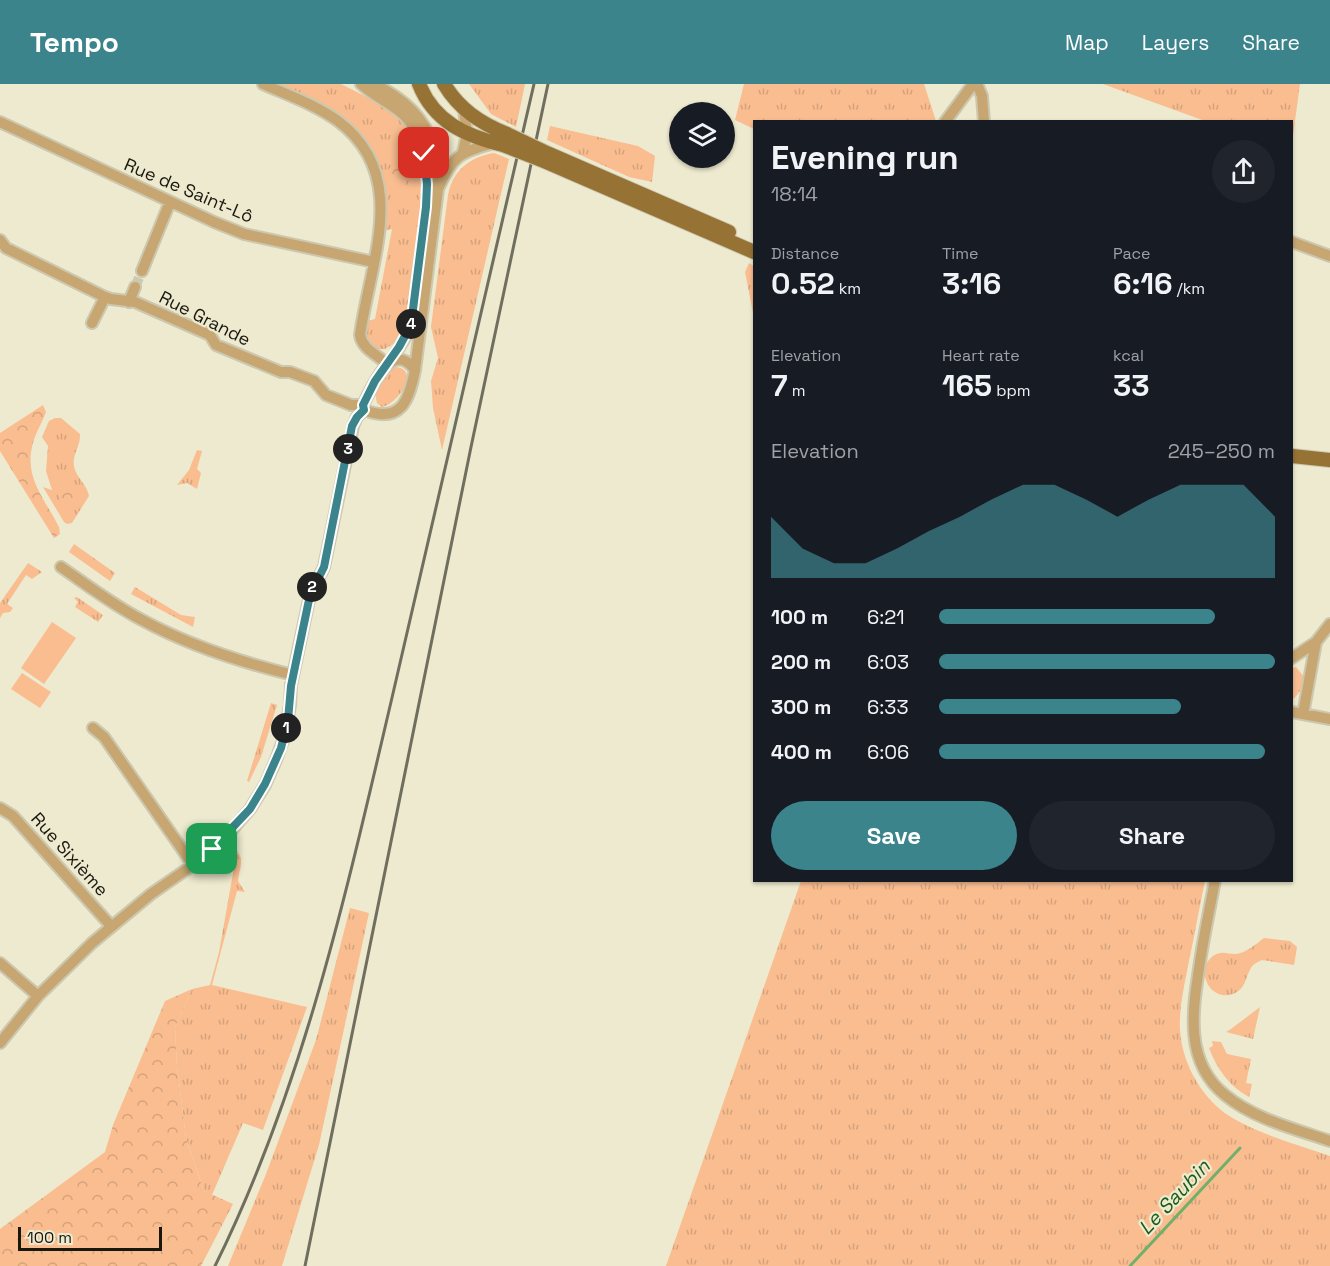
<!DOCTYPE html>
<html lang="en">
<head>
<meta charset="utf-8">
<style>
  body { margin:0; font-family:"Space Grotesk",sans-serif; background:#20242c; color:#f1f3f6; height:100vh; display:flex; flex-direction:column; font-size:22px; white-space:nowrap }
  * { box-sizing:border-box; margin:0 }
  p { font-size:20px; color:#9ea1a6 }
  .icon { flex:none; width:33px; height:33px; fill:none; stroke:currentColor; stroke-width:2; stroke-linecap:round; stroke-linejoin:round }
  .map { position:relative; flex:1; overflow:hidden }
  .side { position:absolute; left:753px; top:36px; width:540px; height:762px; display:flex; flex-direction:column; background:#171b24; border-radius:0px; box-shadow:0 2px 4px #0004 }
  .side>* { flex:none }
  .buttons { position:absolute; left:669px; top:18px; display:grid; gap:12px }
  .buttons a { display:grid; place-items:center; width:66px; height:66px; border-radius:50%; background:#171b24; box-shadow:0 2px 4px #0004; font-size:30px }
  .scale { position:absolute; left:18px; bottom:15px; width:144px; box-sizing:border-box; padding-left:6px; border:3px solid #19180f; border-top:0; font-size:16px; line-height:21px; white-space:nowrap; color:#19180f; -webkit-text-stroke:4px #eeeacf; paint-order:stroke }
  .pin { position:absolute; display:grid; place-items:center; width:51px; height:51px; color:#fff; margin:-26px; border-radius:12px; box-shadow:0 3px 9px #0006 }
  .km { position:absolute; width:30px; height:30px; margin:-15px; border-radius:50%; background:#222; color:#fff; font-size:16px; line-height:30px; text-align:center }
  .round { display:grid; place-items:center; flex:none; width:63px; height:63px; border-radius:32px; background:#20242c }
  .summary { display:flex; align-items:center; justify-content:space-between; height:102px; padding:0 18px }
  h1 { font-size:33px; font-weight:800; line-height:45px }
  .metrics { display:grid; grid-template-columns:repeat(3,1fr); gap:9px; height:102px; padding:6px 18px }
  .metrics div { display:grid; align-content:center }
  .metrics b { font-size:30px; font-weight:800 }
  .metrics small { font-size:16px; font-weight:400 }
  .metrics p { font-size:16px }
  .chart { height:168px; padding:12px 18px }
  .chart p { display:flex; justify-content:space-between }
  .chart svg { width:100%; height:108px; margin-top:6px; fill:#3c848c; opacity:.7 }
  .button { display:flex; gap:12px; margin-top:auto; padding:12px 18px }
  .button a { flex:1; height:69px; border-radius:36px; background:#3c848c; color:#fff; font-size:24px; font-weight:800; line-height:69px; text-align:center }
  .button a+a { background:#20242c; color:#f1f3f6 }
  ul { padding:0 18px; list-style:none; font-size:20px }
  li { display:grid; grid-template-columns:96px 72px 1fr; align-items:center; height:45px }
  li i { height:15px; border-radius:8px; background:#3c848c }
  header { display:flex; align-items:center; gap:36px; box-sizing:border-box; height:84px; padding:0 30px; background:#3c848c; color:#fff }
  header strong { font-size:28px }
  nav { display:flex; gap:33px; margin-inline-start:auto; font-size:21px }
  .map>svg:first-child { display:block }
</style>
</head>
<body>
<header>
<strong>Tempo</strong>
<nav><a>Map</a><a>Layers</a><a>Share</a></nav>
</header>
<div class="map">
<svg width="1330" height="1182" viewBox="0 0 1330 1182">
  <defs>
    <pattern id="grass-tufts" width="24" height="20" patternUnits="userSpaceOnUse" patternTransform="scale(1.5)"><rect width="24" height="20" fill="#f9bd90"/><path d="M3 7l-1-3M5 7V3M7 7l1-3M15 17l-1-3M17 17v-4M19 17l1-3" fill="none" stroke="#d5a27b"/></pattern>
    <pattern id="forest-crowns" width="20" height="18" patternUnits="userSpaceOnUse" patternTransform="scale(1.5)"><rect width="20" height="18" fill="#f9bd90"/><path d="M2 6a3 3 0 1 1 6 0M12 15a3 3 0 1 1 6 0" fill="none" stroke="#d5a27b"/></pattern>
  </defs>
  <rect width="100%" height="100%" fill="#eeeacf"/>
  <path fill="url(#grass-tufts)" d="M274,0H341L369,14L393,29L404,39L411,52L420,82L421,116L408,229L403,245L393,260L385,265H377C365,257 365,251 367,237L375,235L392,145L384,147L386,133L384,104L379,84L364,58Z
    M469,0H525L516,43L491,30Z
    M744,0H924L936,37L754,38V45L735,36Z
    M1103,0H1300L1292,59V38L1205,37Z
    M550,42L638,62L655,72L652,98L629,93L547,56Z
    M494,69L509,75L442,366L433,324L431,297L438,274L431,243L448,111C453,86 470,73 494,69Z
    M749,179L754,182V234L745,188Z
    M396,283C421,286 398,320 382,323L377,319L375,309L391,286Z
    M55,334H61L80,350C81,362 72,370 74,382C76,394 87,400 89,412L72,439L67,440L64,438L43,403L52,406L46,387L48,362L42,353L49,337Z
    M197,366L202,367L197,385L201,389L197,405L187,399L177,401L189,386Z
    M74,460L115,489L110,497L69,468Z
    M28,479L42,488L32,495L26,491L7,520L13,524L10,528L3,529L0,534V519Z
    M135,503L181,531L195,533L193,543L131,510Z
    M77,513L103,531L98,538L75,523L78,518L74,514Z
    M1296,583L1304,593C1302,603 1300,610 1292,616V584Z
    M271,619L277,621L261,673L249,698L247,697Z
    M237,767C245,776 239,786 238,797L245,808L237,807L212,901L307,923L263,1046L243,1039L212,1111L204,1107L186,1054L177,982L175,943L192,905L210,901L219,868Z
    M801,797H1205C1199,825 1194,854 1188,882C1184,903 1179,924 1180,946C1182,981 1204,1019 1236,1036C1265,1052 1299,1061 1330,1072V1182H666Z
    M350,824L369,829L319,1061L282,1182H228L266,1090L316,956Z
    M1264,854L1290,857L1297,863L1294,881L1262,876C1258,878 1253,880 1251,884C1245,894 1246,905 1233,910C1210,918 1194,886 1213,872C1221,866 1227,870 1236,870C1246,869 1256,860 1264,854Z
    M1260,923L1253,955L1226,948L1231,945Z
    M1212,957L1221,958L1227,970L1251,975L1246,999L1252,1000L1249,1013C1229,1002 1217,985 1209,964L1213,962Z"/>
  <path fill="url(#forest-crowns)" d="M393,80H398L408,89V95L402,109H395L390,104L388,86Z
    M43,321L46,328C42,339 36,348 33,359C23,393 45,415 59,443L60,450L54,454L0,367V349Z
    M63,397L72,399L77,406L70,418L61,419C58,411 56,403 63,397Z
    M192,905L175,943L177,982L186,1054L204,1107L233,1120L201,1182H0V1145L105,1068L113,1041L165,917Z"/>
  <path fill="#f9bd90" d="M52,538L76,554L44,600L21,584Z
    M22,589L51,608L40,624L11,605Z"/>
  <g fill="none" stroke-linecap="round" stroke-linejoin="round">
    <path stroke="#70b06b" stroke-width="3" d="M1130,1182L1240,1064"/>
    <path stroke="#cecab2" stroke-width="10" stroke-dasharray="10 5" stroke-linecap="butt" d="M135,203L142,187"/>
    <defs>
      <path id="minor" d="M263,0C288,11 316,21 338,37C411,91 370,178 360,251C362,265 378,271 387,280
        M361,0C378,16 401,22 414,44C439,86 424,143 418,189C416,206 416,226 410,243C405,256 396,268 389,279
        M374,0C405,15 430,37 435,72C436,84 435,94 438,105
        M977,0L982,12L984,38
        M0,38L214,138L244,150L374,178
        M945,38L973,0
        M463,68L467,50L464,26
        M0,156L6,164L105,213L111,215L135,218L210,251L216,261L281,288H290L314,297L326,311L351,321H363
        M1292,158L1330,172
        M142,187L170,118
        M129,218L135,203
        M92,239L105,213
        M364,326C401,340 409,317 415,286L438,105C452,72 460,68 494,59
        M364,326L363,321C372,303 392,254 415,286
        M61,483C87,501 113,521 142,536C190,562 240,578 293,591
        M1292,574L1316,558L1330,540
        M1292,628L1330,635
        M1303,630L1316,558
        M93,644L104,653L193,781
        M0,724L13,732L111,842
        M1215,796C1210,824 1204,851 1200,878C1193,924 1183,977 1225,1011C1254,1035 1295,1045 1330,1057
        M0,879L38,912
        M0,959L38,912L92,859L151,810L193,781L231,747L250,725L265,701L276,676L285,651L290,621L291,601L310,511L324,483L353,342L357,333L364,326"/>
      <path id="major" d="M419,0C434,38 466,52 503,61
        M444,0C459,25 480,39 507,50
        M547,69L729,148
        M544,77L754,168
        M1292,372L1330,376"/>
    </defs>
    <use href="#minor" stroke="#ccc8b0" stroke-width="14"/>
    <use href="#major" stroke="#ccc8b0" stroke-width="16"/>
    <use href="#minor" stroke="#c7a671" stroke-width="10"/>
    <use href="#major" stroke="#967234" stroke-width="14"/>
    <path stroke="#706e5e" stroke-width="3" d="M215,1182C303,1004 346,810 391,618C439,412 486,206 534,0
      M305,1182L471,363L548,0"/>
    <defs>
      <path id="major-bridge" d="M507,50L547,69
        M503,61L544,77"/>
    </defs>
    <use href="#major-bridge" stroke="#ccc8b0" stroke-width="16" stroke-linecap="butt"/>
    <use href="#major-bridge" stroke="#967234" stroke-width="14"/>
  </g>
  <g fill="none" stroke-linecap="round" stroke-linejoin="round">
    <defs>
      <path id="route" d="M212,765L250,725L265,700L281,664L288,636L291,602L310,511L324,483L352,342L357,333L364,326L363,321L375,297L399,263L411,241L426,123L427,100L424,69"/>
    </defs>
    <use href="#route" stroke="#fff" stroke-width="12"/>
    <use href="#route" stroke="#3c848c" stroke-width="8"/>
  </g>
  <g text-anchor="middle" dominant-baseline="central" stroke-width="4.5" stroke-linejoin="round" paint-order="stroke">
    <g font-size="18" fill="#19180f" stroke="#eeeacf">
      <text transform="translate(189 106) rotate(23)">Rue de Saint-Lô</text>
      <text transform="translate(205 234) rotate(27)">Rue Grande</text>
      <text transform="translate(70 770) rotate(48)">Rue Sixième</text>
    </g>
    <g font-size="20" font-style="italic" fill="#1a5b17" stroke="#eeeacf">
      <text transform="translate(1174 1113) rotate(-47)">Le Saubin</text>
    </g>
  </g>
</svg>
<div class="buttons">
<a><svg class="icon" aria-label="layers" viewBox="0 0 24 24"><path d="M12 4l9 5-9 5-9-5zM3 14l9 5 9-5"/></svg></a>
</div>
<div class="scale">100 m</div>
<div class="pin" style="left:212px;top:765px;background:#1e9e55"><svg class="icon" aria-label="arrive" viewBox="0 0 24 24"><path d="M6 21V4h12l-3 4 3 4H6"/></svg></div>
<div class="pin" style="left:424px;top:69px;background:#d93025"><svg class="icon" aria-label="check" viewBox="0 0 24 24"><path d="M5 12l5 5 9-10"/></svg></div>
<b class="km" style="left:286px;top:644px">1</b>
<b class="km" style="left:312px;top:503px">2</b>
<b class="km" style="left:348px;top:365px">3</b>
<b class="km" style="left:411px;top:240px">4</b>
<section class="side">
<div class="summary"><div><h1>Evening run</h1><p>18:14</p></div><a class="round"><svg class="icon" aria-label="share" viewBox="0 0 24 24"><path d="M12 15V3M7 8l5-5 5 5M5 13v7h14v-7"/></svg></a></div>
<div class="metrics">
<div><p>Distance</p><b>0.52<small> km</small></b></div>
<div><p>Time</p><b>3:16</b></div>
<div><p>Pace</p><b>6:16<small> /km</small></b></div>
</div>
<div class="metrics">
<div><p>Elevation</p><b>7<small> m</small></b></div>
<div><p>Heart rate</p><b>165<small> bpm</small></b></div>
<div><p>kcal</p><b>33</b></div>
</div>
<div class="chart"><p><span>Elevation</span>245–250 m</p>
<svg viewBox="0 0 160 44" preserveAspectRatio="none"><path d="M0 44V19L10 32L20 38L30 38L40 32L50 25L60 19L70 12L80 6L90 6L100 12L110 19L120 12L130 6L140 6L150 6L160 19V44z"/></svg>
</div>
<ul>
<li><b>100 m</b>6:21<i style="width:82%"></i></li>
<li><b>200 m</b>6:03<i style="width:100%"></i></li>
<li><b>300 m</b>6:33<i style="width:72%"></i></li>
<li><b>400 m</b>6:06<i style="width:97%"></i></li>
</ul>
<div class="button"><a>Save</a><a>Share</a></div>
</section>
</div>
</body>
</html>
